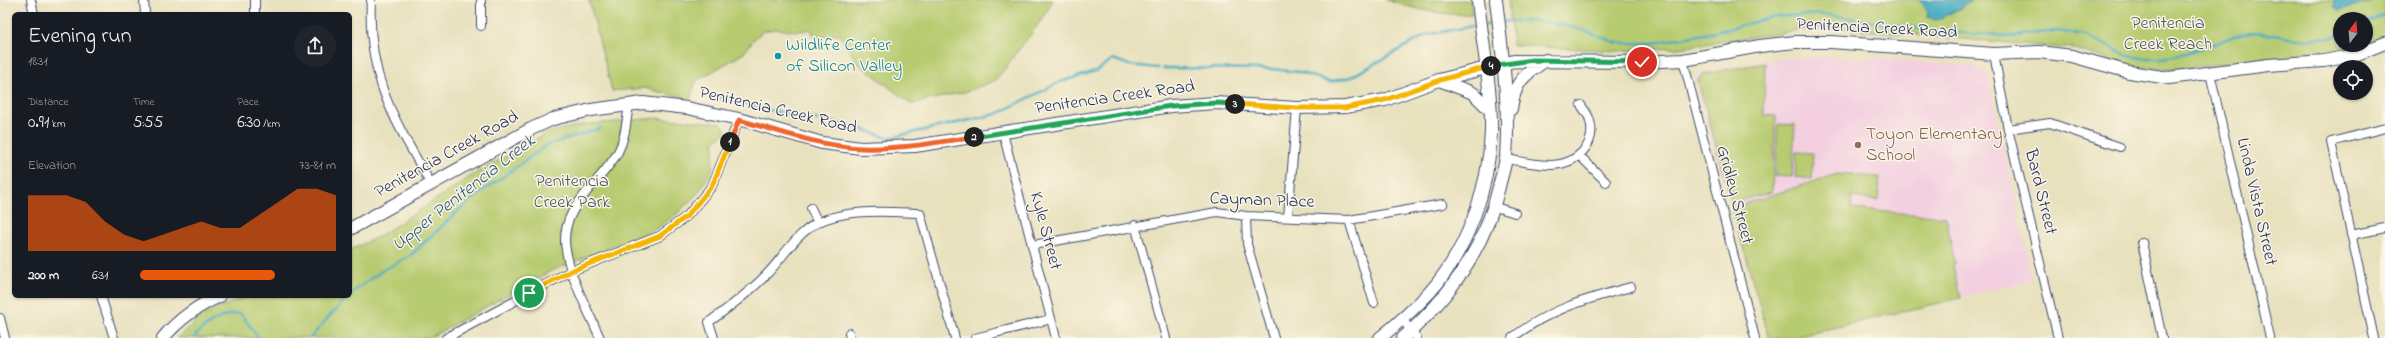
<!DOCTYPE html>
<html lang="en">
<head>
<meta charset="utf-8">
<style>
  body { margin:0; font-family:"Indie Flower",sans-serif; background:#20242c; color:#f1f3f6; height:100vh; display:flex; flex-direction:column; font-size:15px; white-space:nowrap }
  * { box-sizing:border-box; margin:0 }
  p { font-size:13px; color:#9ea1a6 }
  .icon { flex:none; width:22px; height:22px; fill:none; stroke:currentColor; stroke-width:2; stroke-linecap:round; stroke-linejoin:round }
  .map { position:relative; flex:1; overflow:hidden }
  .details { position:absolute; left:12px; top:12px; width:340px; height:286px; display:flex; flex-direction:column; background:#171b24; border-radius:6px; box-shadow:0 1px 3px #0004 }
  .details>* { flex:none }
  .needle { width:26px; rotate:16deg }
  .buttons { position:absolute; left:2333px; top:12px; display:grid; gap:8px }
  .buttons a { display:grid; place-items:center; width:40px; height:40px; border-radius:50%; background:#171b24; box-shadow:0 1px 3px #0004; font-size:20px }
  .pin { position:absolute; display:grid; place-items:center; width:34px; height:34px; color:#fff; margin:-17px; border:2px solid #fff; border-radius:50%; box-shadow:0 1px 4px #0007 }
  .km { position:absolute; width:20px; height:20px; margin:-10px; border-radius:50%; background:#222; color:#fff; font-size:11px; line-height:20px; text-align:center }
  .round { display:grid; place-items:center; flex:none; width:42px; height:42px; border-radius:21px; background:#20242c }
  .head { display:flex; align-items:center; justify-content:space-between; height:68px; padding:0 16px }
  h1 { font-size:22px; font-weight:600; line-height:30px }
  .figures { display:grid; grid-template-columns:repeat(3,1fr); gap:6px; height:68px; padding:4px 16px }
  .figures div { display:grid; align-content:center }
  .figures b { font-size:17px; font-weight:600 }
  .figures small { font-size:11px; font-weight:400 }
  .figures p { font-size:11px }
  .chart { height:112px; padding:8px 16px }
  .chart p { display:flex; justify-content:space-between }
  .chart svg { width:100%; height:72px; margin-top:4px; fill:#ea580c; opacity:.7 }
  ul { padding:0 16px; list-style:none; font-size:13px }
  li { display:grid; grid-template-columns:64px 48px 1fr; align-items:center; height:30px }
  li i { height:10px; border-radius:5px; background:#ea580c }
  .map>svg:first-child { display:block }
</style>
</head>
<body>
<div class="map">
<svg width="2385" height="338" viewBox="0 0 2385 338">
  <rect width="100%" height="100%" fill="#fcf5e5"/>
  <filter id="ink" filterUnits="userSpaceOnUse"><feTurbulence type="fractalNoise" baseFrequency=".025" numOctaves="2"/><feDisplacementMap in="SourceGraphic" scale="8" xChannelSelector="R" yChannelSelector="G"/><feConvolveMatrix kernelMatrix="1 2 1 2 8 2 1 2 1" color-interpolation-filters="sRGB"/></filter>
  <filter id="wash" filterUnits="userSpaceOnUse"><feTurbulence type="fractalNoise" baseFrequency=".012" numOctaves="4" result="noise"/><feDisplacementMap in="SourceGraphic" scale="16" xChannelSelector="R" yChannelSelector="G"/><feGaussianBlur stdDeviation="0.9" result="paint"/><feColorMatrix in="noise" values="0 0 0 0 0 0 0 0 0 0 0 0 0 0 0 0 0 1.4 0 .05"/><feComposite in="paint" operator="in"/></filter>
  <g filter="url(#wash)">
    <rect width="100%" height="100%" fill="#e8e1be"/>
    <path fill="#f3cfe0" d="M1813,57L1885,59L1969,66L1983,71L1988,77L2033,280L1791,338H1769L1695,78L1700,73L1778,59Z"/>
    <path fill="#b7cb6f" stroke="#697d66" d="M589,0H1053L1043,18L996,80L968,91L911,104L858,63L839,34L816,38L810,29L801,31L775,29L763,31L753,40L744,53L696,81L690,99L644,88L612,91Z
      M1386,0H1470L1472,14C1441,16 1415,9 1386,0Z
      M1508,0H2385V36L2366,44V19H2340V45H2364L2350,51L2325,56L2275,58L2167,70L2128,65L2075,49L1840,28L1798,30L1679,48L1616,51L1513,45Z
      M1765,63L1764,115L1776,116L1772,192L1732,203L1698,81L1702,74Z
      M656,118L721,123L726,130L724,134L715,140L712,170L699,192L679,212L658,228L551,271L429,338H177L203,315L248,296H350V250L378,237L473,175L549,132L582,125Z
      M1778,124L1795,125L1792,177L1775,176Z
      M1796,152L1813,153L1812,179L1795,177Z
      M1837,174L1880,177L1878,201L1852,197L1851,209L1946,217L1955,264L1953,265L1960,298L1791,338H1769L1732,208Z"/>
    <path fill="#43abc2" stroke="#2f6d90" d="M1919,0H1972L1961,8L1936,20L1927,17L1928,11Z
      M2334,0H2375L2339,10L2335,8Z"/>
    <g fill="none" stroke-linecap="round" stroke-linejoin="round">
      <path stroke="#43abc2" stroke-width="2.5" d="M1502,22C1543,17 1580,27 1617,43
        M2366,23L2385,15
        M1485,25L1495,23
        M1620,43H1653L1716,32L1773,17L1822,14L1943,32L2013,36L2056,31L2086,35L2128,56L2141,58H2162L2186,54L2234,36L2257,32L2296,39L2330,38L2340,35
        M1163,68L1273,69L1298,72L1330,82L1351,77L1426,35L1478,25
        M710,95L773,111L856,127L888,138L997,114L1060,82L1096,71L1113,59L1129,65L1158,68
        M350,294L383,270L410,256L468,202L547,145L601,128
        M194,338C203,325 225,312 241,314L259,338
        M310,338L348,296"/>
    </g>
  </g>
  <g filter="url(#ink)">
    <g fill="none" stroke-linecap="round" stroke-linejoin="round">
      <defs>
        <path id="street" d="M31,0L34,14
          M144,0L145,14
          M371,0C367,78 394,119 431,184
          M255,14V0
          M481,26V0
          M1994,54L2008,129L2058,338
          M1683,60L1755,338
          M2210,73L2270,338
          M2008,129L2050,123L2120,147
          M1003,133L1056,338
          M1580,156L1606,182
          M1506,159C1520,161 1537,165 1552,165C1575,164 1597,146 1590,121C1589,115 1584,110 1581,105
          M1495,207L1515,213
          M811,208L818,223
          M1246,216L1247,244L1274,338
          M1288,217L1297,108
          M1349,220L1374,303
          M1135,225L1166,338
          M2351,235L2385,228
          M2142,242L2162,338
          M1033,245L1217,212L1246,216L1349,220L1443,204
          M101,296L114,338
          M0,318L5,338
          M1402,319L1417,338
          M849,333L850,338
          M446,338L571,271L660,236L687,216L712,186L739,119
          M600,338C588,310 571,280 566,250C558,207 600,185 618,152C626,137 626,121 629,105
          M714,338L709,322C730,307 750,292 768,273C784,256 796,234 817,223C847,208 888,212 920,213L955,338
          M975,338L1051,319
          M1512,338C1549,309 1587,299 1631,287
          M2374,338L2331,142L2385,128"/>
        <path id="secondary" d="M1439,80L1473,93L1489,109
          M1511,109C1515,81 1523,76 1546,60
          M350,229L531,129L553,119L591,110L643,103L687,108L739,119L822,143L861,148L915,146L1171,106L1216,103L1297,108L1345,107L1385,100L1439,80L1514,61L1642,62L1683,60L1760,46L1795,42H1831L1994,54L2039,52L2072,56L2129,72L2169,78L2268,65L2324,61L2355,55L2385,43
          M163,338C179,319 197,306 220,296
          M1380,338C1397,324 1414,309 1429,293C1467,251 1489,189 1491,132C1492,89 1482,43 1478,0
          M1403,338C1450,297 1485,248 1499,187C1501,177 1505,167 1506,157C1510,105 1502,52 1496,0"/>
      </defs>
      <use href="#street" stroke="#3a4a6c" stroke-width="10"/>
      <use href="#secondary" stroke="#3a4a6c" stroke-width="14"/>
      <use href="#street" stroke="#fff" stroke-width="8"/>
      <use href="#secondary" stroke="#fff" stroke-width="12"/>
    </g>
  </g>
  <g fill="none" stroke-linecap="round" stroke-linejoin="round" filter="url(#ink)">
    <defs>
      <path id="split-1" d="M529,293L571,271L660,236L687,216L712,186L730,142"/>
      <path id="split-2" d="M730,142L739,120C779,131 819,146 861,148C899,150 937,142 974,137"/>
      <path id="split-3" d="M974,137L1171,106L1216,103L1235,104"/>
      <path id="split-4" d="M1235,104L1297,108H1345L1385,100L1440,80L1491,66"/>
      <path id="split-5" d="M1491,66L1533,60L1642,62"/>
    </defs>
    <use href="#split-1" stroke="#fff" stroke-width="8"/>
    <use href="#split-2" stroke="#fff" stroke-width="8"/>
    <use href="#split-3" stroke="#fff" stroke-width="8"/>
    <use href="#split-4" stroke="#fff" stroke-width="8"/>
    <use href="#split-5" stroke="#fff" stroke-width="8"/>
    <use href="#split-1" stroke="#f5b400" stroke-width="5"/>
    <use href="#split-2" stroke="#f0652b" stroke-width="5"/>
    <use href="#split-3" stroke="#22a559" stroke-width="5"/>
    <use href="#split-4" stroke="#f5b400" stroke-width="5"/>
    <use href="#split-5" stroke="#22a559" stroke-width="5"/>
  </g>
  <circle fill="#0f9aa8" stroke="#fcf5e5" stroke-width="1.5" cx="778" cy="56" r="4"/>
  <circle fill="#8d6e63" stroke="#fcf5e5" stroke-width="1.5" cx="1858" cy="145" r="4"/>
  <g text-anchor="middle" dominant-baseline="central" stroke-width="3" stroke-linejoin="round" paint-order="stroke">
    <g font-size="18" fill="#425662" stroke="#fcf5e5">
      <text x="2168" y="24">Penitencia<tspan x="2168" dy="21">Creek Reach</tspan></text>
      <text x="572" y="182">Penitencia<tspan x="572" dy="21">Creek Park</tspan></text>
    </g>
    <g font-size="18" fill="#1b2f5e" stroke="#fcf5e5">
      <text transform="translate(1877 29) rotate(3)">Penitencia Creek Road</text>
      <text transform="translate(1115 98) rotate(-8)">Penitencia Creek Road</text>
      <text transform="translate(778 111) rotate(13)">Penitencia Creek Road</text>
      <text transform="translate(447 155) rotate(-29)">Penitencia Creek Road</text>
      <text transform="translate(2040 192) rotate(76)">Bard Street</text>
      <text transform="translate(1734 195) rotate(75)">Gridley Street</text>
      <text transform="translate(1262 201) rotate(2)">Cayman Place</text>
      <text transform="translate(2256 202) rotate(77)">Linda Vista Street</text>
      <text transform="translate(1045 231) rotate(75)">Kyle Street</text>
    </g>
    <g font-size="18" fill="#0d838f" stroke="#fcf5e5" text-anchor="start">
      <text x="786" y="46">Wildlife Center<tspan x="786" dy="21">of Silicon Valley</tspan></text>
    </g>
    <g font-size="18" fill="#785e54" stroke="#fcf5e5" text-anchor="start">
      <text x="1866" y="135">Toyon Elementary<tspan x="1866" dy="21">School</tspan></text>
    </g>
    <g font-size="19" font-style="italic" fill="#295a81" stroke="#fcf5e5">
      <text transform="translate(464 193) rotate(-38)">Upper Penitencia Creek</text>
    </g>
  </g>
</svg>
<div class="buttons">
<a><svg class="needle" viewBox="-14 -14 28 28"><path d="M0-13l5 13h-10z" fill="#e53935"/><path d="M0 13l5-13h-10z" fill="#9ea1a6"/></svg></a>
<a><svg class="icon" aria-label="locate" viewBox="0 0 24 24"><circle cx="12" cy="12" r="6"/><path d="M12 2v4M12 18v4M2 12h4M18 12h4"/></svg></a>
</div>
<div class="pin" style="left:529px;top:293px;background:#1e9e55"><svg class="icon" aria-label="arrive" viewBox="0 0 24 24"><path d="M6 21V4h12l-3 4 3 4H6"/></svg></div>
<div class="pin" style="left:1642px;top:62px;background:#d93025"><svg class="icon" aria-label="check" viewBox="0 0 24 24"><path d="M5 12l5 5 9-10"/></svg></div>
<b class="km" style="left:730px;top:142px">1</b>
<b class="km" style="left:974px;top:137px">2</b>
<b class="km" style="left:1235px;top:104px">3</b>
<b class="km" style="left:1491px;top:66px">4</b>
<section class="details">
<div class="head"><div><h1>Evening run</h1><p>18:31</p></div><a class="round"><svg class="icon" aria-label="share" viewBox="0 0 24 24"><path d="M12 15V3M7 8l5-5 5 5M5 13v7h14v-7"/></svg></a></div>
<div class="figures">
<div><p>Distance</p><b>0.91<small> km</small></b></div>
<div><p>Time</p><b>5:55</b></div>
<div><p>Pace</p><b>6:30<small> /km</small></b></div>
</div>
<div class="chart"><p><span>Elevation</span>73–81 m</p>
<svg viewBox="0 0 160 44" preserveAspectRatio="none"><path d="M0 44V10L10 10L20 10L30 14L40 26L50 34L60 38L70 34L80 30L90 26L100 30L110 30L120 22L130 14L140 6L150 6L160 10V44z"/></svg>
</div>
<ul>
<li><b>200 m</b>6:31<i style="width:69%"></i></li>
</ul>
</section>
</div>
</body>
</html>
